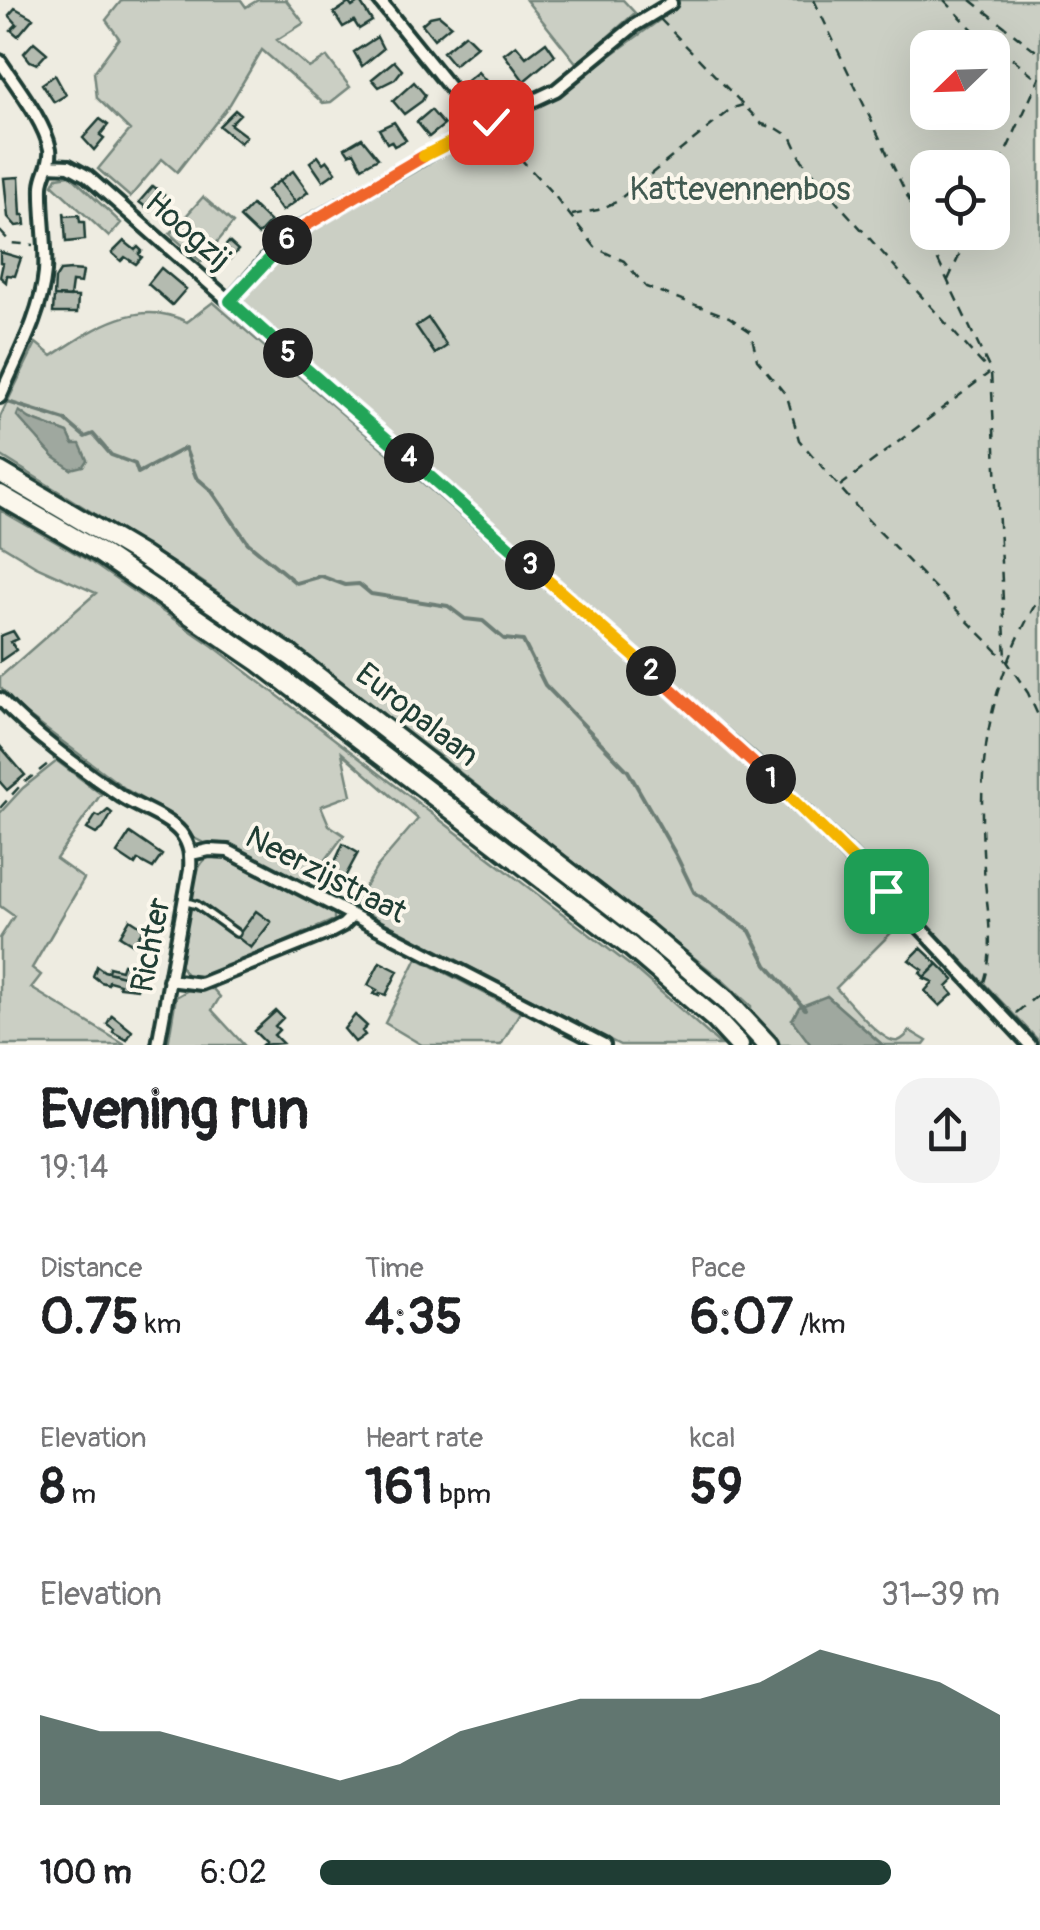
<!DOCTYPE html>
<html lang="en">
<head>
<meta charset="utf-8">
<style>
  body { margin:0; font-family:Pangolin,sans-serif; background:#f2f2f2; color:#202124; height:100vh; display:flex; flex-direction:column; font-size:38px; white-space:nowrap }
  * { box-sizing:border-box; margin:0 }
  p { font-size:32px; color:#757577 }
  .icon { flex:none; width:55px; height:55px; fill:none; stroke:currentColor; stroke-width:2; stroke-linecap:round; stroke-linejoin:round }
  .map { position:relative; height:1045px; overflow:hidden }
  .drawer { display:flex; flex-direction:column; background:#fff; flex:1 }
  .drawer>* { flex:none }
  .needle { width:65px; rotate:247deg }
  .tools { position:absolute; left:910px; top:30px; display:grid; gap:20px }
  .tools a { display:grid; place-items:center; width:100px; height:100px; border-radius:20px; background:#fff; box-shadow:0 10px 40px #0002; font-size:50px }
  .pin { position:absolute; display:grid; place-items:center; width:85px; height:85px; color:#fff; margin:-42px; border-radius:20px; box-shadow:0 5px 15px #0006 }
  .km { position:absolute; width:50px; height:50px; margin:-25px; border-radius:50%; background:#222; color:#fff; font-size:28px; line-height:50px; text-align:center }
  .round { display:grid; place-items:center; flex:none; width:105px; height:105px; border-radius:30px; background:#f2f2f2 }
  .head { display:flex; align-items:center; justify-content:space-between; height:170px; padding:0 40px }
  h1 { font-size:55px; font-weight:800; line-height:75px }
  .stats { display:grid; grid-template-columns:repeat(3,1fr); gap:15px; height:170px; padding:10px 40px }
  .stats div { display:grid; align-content:center }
  .stats b { font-size:50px; font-weight:800 }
  .stats small { font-size:28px; font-weight:400 }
  .stats p { font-size:28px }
  .chart { height:280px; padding:20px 40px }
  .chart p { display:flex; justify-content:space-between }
  .chart svg { width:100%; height:180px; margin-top:10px; fill:#1f3d34; opacity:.7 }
  ul { padding:0 40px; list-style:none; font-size:32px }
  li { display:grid; grid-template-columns:160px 120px 1fr; align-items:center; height:75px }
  li i { height:25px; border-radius:12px; background:#1f3d34 }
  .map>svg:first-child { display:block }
</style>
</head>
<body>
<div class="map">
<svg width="1040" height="1045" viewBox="0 0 1040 1045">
  <rect width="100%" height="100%" fill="#eeece1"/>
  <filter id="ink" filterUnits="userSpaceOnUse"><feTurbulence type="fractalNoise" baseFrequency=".01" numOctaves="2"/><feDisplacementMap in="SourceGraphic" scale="20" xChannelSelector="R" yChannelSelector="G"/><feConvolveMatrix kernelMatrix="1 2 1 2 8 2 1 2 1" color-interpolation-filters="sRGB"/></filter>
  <g filter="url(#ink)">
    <path fill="#cbcfc4" stroke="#75867c" stroke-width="2.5" fill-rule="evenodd" d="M122,0H241L246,7L258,0H286L304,23L277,40L309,68L327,57L350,87L331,102L323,103L262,50L230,104L177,172L162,159L130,197L98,169L130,130L97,98L94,72L119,38L106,20Z
      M526,0H623L635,13L577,64Z
      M668,0H1040V1042L852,845L763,763L244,307L243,298L278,254L302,233L478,132L546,102L675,9ZM928,48H992V112H928ZM928,168H992V232H928Z
      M70,175L121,223L109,237L53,185L57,177Z
      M203,197L233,223L201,262L170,234Z
      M213,302C335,408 459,513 581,620C692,717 802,814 901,923L836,988C847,999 883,1045 898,1041C902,1040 908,1034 910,1031L927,1041L924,1045H883L827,996L792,1019L811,1045H779L751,1013V1006L721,979L443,759L279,635L194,576L0,455V417L36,343L52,356C93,329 138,297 187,322ZM30,419L68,433L73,444L71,469C54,457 33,441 30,419Z
      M0,482L123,552L307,677L663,955L759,1045H747L296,679L211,616L137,568L0,487Z
      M0,510L89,561L213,646L636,970L721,1045H620L353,906L377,867L418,819L342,753L351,795L321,806L329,825L344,835L308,884L228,844L204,843L194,838L170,815L127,790L23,712L0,687V677L96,593L36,566L0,544Z
      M57,761L101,794L56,859L84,879L32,968L41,975L31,988L125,1045H0V938L14,916L0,906V813L23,788Z
      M212,856H224L327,909L334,913V920L201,979L188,976L180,965C184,943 191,882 200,866C203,860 206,859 212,856Z
      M417,958L520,1012L501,1045H422L385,1023Z
      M190,989H213L220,997L212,1010L244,1045H168L176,997Z"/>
    <path fill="#9fa89f" stroke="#6c7d74" stroke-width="2.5" d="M19,411L30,419L68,433L73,444H80L87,460L83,466L71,469L54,457L17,416Z
      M827,996L878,1041L883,1045H811L792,1020L799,1007Z"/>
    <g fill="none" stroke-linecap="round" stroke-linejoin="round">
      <path stroke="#6c7d74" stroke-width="4" d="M8,402L65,420L85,437L93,434L111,455L135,464L138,473L185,448L196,477L211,490L248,543L296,583L321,576L345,585L359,584L371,594L448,606L465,619L483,621L504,639L523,641L545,685L628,771L676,855L694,892L750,931L767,965L805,1009"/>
    </g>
    <path fill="#b4bbb0" stroke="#1f3d34" stroke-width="2.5" d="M360,2L372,21L359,29L354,21L343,27L334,13L349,3L352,7Z
      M15,8L33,18L18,36L11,30L17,24L9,15Z
      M439,15L451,25L434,39L422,24L430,17Z
      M465,34L477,46L454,65L443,52Z
      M377,37L383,49L362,66L354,52Z
      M34,42L47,53L37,64L30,61L24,53Z
      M546,42L555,55L524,81L504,54L516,45L526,57Z
      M394,61L402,70L395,79L379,87L372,79Z
      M478,72L486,81L480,85L494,99L485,108L464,83Z
      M55,75L66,95L54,102L42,84Z
      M414,82L425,95L422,101L404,114L393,101Z
      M235,110L240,114L230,124L246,136L240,143L219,126Z
      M431,110L444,125L429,137L417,122Z
      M100,119L108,125L100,135L104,138L94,150L83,138Z
      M394,122L406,140L394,146L391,141L387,143L379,129Z
      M362,138L378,158L362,167L354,152L349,154L345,148Z
      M318,156L323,163L327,160L336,172L323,181L310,162Z
      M293,171L308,192L295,202L279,181Z
      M19,177L21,215H24L25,225L16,226L8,217L4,178Z
      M279,181L295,202L282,211L267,190Z
      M153,186L164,195L151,211L139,202Z
      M252,205L270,222L258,235L240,218Z
      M64,212L65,216L79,215L80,222H84L85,240L66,242Z
      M124,241L135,250L138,247L142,251L139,254L142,257L136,264L125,257L121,261L112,253Z
      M229,242L238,250L222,268L213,260Z
      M0,252L21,258L15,276L7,275L6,282L0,277L3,263L0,262Z
      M161,268L186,289L172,305L148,284Z
      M71,270L83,271L81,283L72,282L70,297L54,296L55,279L60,271Z
      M54,296L78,297L77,313H53Z
      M428,318L447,346L435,354L416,326Z
      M13,631L18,639L11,642L16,650L0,661V636Z
      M0,746L25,775L7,790L0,782Z
      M108,810L112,813L103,829L96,834L87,829L96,815L100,817Z
      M130,833L162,855L153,868L138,860L135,865L117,853Z
      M343,844L358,853L344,879L353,884L346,897L332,889L338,877L330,873Z
      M256,911L271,922L251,948L237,937Z
      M130,919L144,928L133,944L120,936Z
      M921,948L938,964L924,977L920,973L923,970L909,960Z
      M380,962L398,971L386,995L380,993L379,996L374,994L377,990L368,985Z
      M123,964L142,971L139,980L108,972L109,967L121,970Z
      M938,964L954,980L947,987L953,994L940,1006L925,991L933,982L924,978Z
      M97,966L104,971L139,980L137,989L119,987L120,984L109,981L108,984L101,982L93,976Z
      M276,1011L283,1018L275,1026L279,1030L274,1035L282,1043L262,1045L265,1042L254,1031Z
      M112,1015L132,1031L127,1040L113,1032L114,1029L107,1024Z
      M355,1015L367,1026L362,1031L365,1035L355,1042L344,1029Z"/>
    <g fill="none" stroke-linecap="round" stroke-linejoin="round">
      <defs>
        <path id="service" d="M187,902L197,905L236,933"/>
        <path id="minor" d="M379,0L481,126
          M0,61C15,84 45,122 50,149C52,163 43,173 42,186C41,215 47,244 45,272C41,316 17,357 0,397
          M49,165L69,166L87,176L756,764L886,891L1030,1045
          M230,301L272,253L298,229L479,126L556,90L635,25L671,3
          M0,699C34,736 80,768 122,797C139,808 168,817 181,833C190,845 191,856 190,870L158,1045
          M191,854L209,850L228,851L604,1045
          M169,980L201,984L330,932L343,925L352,916"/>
        <path id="trunk" d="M0,472L139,554L291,656L644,931L726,1000L768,1045
          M0,495L100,553L260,662L631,947L715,1019L739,1045"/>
      </defs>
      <use href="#service" stroke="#1f3d34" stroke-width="12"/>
      <use href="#minor" stroke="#1f3d34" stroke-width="18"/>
      <use href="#trunk" stroke="#1f3d34" stroke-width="25"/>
      <path stroke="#1f3d34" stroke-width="2.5" stroke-dasharray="10 8" stroke-linecap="butt" d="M814,0L991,372L1006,658
        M944,0L985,42L1007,54L1039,80
        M971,0L1040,54
        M660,19L762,124L778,129L792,138L802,160L844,210L986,368
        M495,131L554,195L596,248L624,261L646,287L729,317L751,332L757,360L787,396L799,440L867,519L1006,660L1028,693L1040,720
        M992,182L1040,77
        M572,215L598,210L616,202L733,108L743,105
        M0,231L11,243L33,245
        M948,280L970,232
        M840,486L989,373
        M0,808L20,786L54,759
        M984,982C996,947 986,905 984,868C977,761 986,690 1040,596
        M1016,1013L1040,993"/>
      <use href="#service" stroke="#fbf7ec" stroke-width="5"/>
      <use href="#minor" stroke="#fbf7ec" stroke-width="10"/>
      <use href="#trunk" stroke="#fbf7ec" stroke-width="18"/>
    </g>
  </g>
  <g fill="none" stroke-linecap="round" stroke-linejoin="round" filter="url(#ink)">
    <defs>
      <path id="split-1" d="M771,779L886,891"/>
      <path id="split-2" d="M651,671L771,779"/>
      <path id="split-3" d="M530,565L651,671"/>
      <path id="split-4" d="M409,458L530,565"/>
      <path id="split-5" d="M288,353L409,458"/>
      <path id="split-6" d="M287,240L230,301L288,353"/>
      <path id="split-7" d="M287,240L298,230L424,156"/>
      <path id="split-8" d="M424,156L491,122"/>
    </defs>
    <use href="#split-1" stroke="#fff" stroke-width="20"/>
    <use href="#split-2" stroke="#fff" stroke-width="20"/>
    <use href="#split-3" stroke="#fff" stroke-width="20"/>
    <use href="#split-4" stroke="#fff" stroke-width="20"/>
    <use href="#split-5" stroke="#fff" stroke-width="20"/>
    <use href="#split-6" stroke="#fff" stroke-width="20"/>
    <use href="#split-7" stroke="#fff" stroke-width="20"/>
    <use href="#split-8" stroke="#fff" stroke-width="20"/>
    <use href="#split-1" stroke="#f5b400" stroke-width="12"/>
    <use href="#split-2" stroke="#f0652b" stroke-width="12"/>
    <use href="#split-3" stroke="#f5b400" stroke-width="12"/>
    <use href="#split-4" stroke="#22a559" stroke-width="12"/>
    <use href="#split-5" stroke="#22a559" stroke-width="12"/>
    <use href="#split-6" stroke="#22a559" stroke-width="12"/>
    <use href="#split-7" stroke="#f0652b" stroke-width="12"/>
    <use href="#split-8" stroke="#f5b400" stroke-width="12"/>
  </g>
  <g text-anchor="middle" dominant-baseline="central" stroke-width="8" stroke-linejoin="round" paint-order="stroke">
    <g font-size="32" fill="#415a51" stroke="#fbf7ec">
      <text x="740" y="190">Kattevennenbos</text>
    </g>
    <g font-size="32" fill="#1f3d34" stroke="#fbf7ec">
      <text transform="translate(188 231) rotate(41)">Hoogzij</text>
      <text transform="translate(417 715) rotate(38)">Europalaan</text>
      <text transform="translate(326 875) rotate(27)">Neerzijstraat</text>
      <text transform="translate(151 945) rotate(-79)">Richter</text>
    </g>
  </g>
</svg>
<div class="tools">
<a><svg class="needle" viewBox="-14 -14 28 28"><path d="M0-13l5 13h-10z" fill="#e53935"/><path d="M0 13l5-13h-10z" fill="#757577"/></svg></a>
<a><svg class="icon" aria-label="locate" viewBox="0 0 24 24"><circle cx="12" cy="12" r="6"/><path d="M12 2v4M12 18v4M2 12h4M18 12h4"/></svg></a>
</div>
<div class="pin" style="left:886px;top:891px;background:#1e9e55"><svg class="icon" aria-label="arrive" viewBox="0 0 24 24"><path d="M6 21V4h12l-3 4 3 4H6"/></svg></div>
<div class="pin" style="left:491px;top:122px;background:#d93025"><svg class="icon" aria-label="check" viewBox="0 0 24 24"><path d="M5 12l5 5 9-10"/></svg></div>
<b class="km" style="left:771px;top:779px">1</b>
<b class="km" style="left:651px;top:671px">2</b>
<b class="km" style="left:530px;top:565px">3</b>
<b class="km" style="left:409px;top:458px">4</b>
<b class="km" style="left:288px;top:353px">5</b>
<b class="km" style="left:287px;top:240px">6</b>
</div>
<section class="drawer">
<div class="head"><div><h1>Evening run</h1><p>19:14</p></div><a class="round"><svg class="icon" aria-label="share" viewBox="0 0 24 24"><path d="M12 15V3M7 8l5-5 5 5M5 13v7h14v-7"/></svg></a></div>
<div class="stats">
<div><p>Distance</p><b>0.75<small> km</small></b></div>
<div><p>Time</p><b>4:35</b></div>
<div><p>Pace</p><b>6:07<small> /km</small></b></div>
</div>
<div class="stats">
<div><p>Elevation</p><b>8<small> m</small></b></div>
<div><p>Heart rate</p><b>161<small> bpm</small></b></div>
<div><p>kcal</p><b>59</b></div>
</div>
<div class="chart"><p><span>Elevation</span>31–39 m</p>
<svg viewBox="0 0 160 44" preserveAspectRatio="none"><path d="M0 44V22L10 26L20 26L30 30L40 34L50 38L60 34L70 26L80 22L90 18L100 18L110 18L120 14L130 6L140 10L150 14L160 22V44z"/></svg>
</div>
<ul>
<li><b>100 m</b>6:02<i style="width:84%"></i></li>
</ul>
</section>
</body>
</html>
